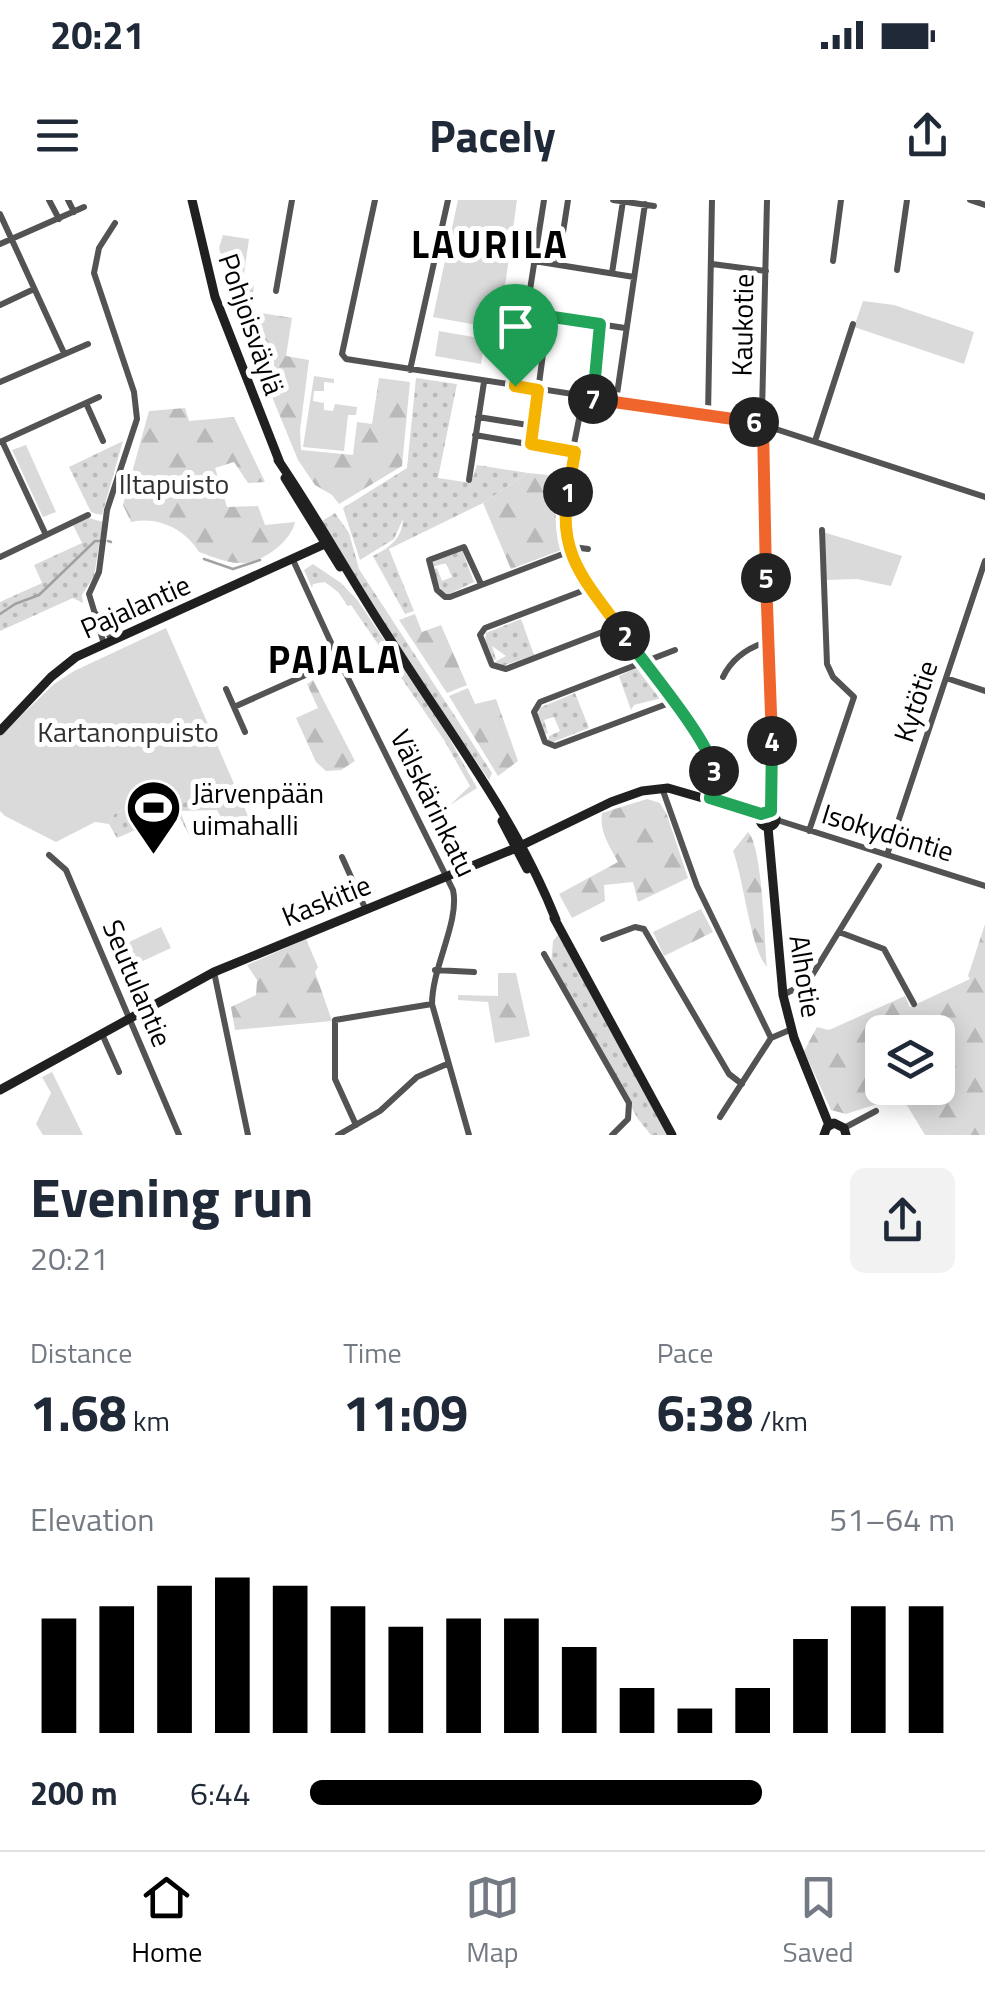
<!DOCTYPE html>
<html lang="en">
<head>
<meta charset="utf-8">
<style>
  body { margin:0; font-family:"Titillium Web",sans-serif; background:#f2f2f3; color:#1f2937; height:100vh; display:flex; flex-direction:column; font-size:38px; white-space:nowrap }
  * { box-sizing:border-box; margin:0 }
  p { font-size:32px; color:#747a83 }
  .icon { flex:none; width:55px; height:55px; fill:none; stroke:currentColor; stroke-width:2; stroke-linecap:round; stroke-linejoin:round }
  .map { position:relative; height:935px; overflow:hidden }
  .sheet { display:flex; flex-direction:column; background:#fff; flex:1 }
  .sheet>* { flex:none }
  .buttons { position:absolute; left:865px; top:815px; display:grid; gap:20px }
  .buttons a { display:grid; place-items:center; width:90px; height:90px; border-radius:15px; background:#fff; box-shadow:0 5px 25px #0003; font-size:50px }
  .pin { position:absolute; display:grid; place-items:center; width:85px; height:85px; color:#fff; margin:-102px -42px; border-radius:50% 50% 50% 0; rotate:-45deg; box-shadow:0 0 10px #0007 }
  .pin .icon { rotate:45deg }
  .km { position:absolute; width:50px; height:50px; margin:-25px; border-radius:50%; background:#222; color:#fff; font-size:28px; line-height:50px; text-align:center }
  .round { display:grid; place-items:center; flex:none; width:105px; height:105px; border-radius:15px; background:#f2f2f3 }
  .overview { display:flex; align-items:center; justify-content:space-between; height:170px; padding:0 30px }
  h1 { font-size:55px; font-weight:700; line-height:75px }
  .metrics { display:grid; grid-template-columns:repeat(3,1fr); gap:15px; height:170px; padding:10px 30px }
  .metrics div { display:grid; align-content:center }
  .metrics b { font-size:50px; font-weight:700 }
  .metrics small { font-size:28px; font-weight:400 }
  .metrics p { font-size:28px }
  .chart { height:280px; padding:20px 30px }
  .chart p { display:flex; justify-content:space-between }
  .chart svg { width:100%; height:180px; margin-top:10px; stroke:#000; stroke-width:6 }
  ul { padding:0 30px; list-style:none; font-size:32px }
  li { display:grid; grid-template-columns:160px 120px 1fr; align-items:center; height:75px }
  li i { height:25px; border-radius:12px; background:#000 }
  .status { display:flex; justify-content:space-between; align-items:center; height:70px; padding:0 50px; background:#fff; direction:ltr }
  .status svg { height:28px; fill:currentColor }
  header { display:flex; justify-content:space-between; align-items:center; height:130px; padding:0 30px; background:#fff; font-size:45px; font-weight:700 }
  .dock { display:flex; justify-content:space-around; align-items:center; height:140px; border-top:2px solid #e0e1e3; background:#fff; font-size:28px; color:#747a83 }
  .dock a { display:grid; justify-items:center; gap:5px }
  .dock .on { color:#000 }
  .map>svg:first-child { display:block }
</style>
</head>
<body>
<div class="status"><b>20:21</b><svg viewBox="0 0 49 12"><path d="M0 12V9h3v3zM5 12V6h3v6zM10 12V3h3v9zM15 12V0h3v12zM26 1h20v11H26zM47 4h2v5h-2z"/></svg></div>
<header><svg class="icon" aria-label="menu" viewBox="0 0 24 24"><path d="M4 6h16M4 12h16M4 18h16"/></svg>Pacely<svg class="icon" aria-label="share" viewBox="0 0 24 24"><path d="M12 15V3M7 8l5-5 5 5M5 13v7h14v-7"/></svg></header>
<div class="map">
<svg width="985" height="935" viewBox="0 0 985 935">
  <defs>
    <pattern id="grass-dots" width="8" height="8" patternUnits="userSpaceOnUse" patternTransform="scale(2.5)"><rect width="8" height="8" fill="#dadada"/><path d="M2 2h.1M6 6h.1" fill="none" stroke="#b9b9b9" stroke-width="1.8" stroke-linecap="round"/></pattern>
    <pattern id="forest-firs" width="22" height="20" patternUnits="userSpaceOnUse" patternTransform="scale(2.5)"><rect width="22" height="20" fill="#dadada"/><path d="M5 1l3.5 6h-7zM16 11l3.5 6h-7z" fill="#b9b9b9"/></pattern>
  </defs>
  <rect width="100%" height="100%" fill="#fff"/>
  <path fill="url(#grass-dots)" d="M416,178L457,184L438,278L471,283L477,265L528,273L483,303L389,349L414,411L405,414L373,356C389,348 402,339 403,319L394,339L360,360L343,308L407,268Z
    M123,241L102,315L91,312L69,267Z
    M335,313L349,333L359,369L492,573L489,580L387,430L322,321Z
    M89,318L103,322L94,376L82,395L83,403L73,398L0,431V402L42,383L34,365L82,343L73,325Z
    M462,350L474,382L449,394H443L433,370L437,368L442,381L452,377L446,363L432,367L434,360Z
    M313,364L341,383L358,401L444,529L477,588L450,605L470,586L444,540L351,405L348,406L338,392L325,382L313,384L312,388L304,370Z
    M521,419L534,455L502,466L493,463L506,456L492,446L496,459L492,461L485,441L486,433Z
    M643,465L666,497L634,505L631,510L619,476Z
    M575,493L589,528L553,542L548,540L549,536L560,531L554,517L544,520L548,533L545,534L538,515L539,508Z
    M216,591L233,624L201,639L199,635L224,623L217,610L180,611L190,637L179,616L160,622L155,614L146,618L149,624L117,638L109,624L114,614L131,607L152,606Z
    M558,735L668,935H651L638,919L551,765L553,741Z"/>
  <path fill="url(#forest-firs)" fill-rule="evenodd" d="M223,35L249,39L243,81L254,85L250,111L292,118L286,156L309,160L300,230L301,250L353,255L357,222L372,224L379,178L410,182L402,266L339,304L332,295L315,285L298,260L238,114L219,48Z
    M185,208L189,221L234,217L265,282L248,283L234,262L215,268L227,307L258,306L265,325L295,322C291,342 260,365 239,363C226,363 211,356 199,352C185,329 158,316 131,322L123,305L149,211Z
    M528,273L566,277L561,296L554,297L552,308L561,312L560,333L564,349L511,369L483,303Z
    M415,414L422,432L441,425L467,485L447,493L399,420Z
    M313,480L355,561L341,570L326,571L316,562L296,518L318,508L307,484Z
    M468,488L475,504L496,499L518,561L498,576L449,496Z
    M647,599L660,603L667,615L688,678L638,702L633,682L604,685L605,701L572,718L559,694L618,662C610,647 599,631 602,613Z
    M748,632C763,647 764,740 767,767C750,748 744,680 733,651Z
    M701,709L713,732L664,756L653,732Z
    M985,724V935H925L905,902L899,897L846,914L831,910L804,851L817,827L829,830L905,796L910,807L970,779L968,776ZM882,832H938V888H882Z
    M306,739L318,767L315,772L332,821L235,830L231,807L256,795L257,780L247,765Z
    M498,773H516L530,836L495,843L488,802L458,800V795L498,796Z"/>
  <path fill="#dadada" d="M458,0H517L499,129L433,117Z
    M863,101L894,105L974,132L964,164L854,127Z
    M439,131L485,139L481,164L435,156Z
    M314,176L334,179V183L324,182V191H314L313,201L324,203V210L333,211L335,204L357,207L356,215H348L344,251L303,247Z
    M26,245L56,312L43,317L12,250Z
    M823,332L902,356L891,386L857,379L825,380Z
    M166,428L249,618L233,624L216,592L152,606L131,607L114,614L109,624L95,622L56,642L5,616L0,611V536L54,484L74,471Z
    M161,727L171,748L119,772L110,751Z
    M52,872L83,935H43L36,924L51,893L42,877Z"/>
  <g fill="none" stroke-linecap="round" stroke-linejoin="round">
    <path stroke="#a1a1a1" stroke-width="2.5" d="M108,341L111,342
      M204,359L233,369L260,360
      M0,414L15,404L39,395L95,341H99"/>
    <path stroke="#535353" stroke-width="6" d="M49,0L59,19
      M68,0L74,12
      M375,0L342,154L346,159L754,222L985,297
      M613,0L654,6
      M767,0L762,213L771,611
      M970,0L985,5
      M0,14L64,153
      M0,44L84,7
      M534,61L634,77
      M833,61L841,0
      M712,64L766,71
      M558,65L568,0
      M897,70L907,0
      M612,73L623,1
      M276,91L292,0
      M0,105L34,89
      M526,113L625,128
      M410,170L448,0
      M0,182L88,144
      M515,186L544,0
      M583,197C575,247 557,303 568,352L713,561L709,598
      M592,198L600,124
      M616,201L645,4
      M86,203L103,241
      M708,215L712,0
      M478,217L534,226
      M475,235L575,252
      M2,241L46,335
      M815,241L853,124
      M0,242L99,197
      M531,244L548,116
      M469,280L484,182
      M0,357L88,315
      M293,360L339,460L453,690C460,721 432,767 432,804L469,935
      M481,384L464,347L429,360L437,390L445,397H450L568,352L573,347L588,349
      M590,388L485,428L480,435L492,465L506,469L618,426
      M96,414L112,440
      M104,444L89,394L99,372L107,310L137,219L134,192L94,73L99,48L115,23
      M723,477C732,458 749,447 769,441
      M946,478L985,491
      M226,489L245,532
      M672,502L555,546L545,542L534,512L540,502L675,450
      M234,507L339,460
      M662,588L697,686L771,838
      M777,620L985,686
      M809,631L854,497L833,477L827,464L822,330
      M49,655L66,670L179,935
      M887,655L985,361
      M342,657L365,708
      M839,732L884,749L914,804
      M603,739L635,727L644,729L729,874L742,884
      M544,754L629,903L628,919L612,935
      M435,770L474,772
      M214,772L248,935
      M783,795L808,782L879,666
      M102,834L119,872
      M720,917L771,838L792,829
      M356,925L335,879V820L432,804
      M844,928L876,911
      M338,935L380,911L417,877L447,864"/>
    <path stroke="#202020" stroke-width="9" d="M192,0L215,97L280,263
      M278,260C317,317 350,378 388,436C447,530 515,616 556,720
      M285,278L340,367
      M0,531L51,477L76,457L327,343
      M760 619a8 8 0 1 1 16 0a8 8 0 1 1-16 0Z
      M502,621L527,669
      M768,627L783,795L794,838L829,925
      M554,718L672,935
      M0,890L214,772L516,648L611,602L642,591L668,588L761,615
      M824,935L827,927L834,923L844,928L846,935"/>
  </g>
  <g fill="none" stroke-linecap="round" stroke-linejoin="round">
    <defs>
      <path id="split-1" d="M515,186L538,190L531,244L575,252L568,292"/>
      <path id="split-2" d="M568,292C556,358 590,385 625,436"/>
      <path id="split-3" d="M625,436C645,465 711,542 714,571"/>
      <path id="split-4" d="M714,571L710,598L761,614L771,611L772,541"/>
      <path id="split-5" d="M766,378L772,541"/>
      <path id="split-6" d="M754,222L763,225L766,378"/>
      <path id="split-7" d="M593,199L754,222"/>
      <path id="split-8" d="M524,124L526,113L600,124L593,199"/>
      <path id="split-9" d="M515,186L524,124"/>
    </defs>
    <use href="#split-1" stroke="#fff" stroke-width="20"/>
    <use href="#split-2" stroke="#fff" stroke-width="20"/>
    <use href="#split-3" stroke="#fff" stroke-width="20"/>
    <use href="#split-4" stroke="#fff" stroke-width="20"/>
    <use href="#split-5" stroke="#fff" stroke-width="20"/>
    <use href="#split-6" stroke="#fff" stroke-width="20"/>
    <use href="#split-7" stroke="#fff" stroke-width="20"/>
    <use href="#split-8" stroke="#fff" stroke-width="20"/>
    <use href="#split-9" stroke="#fff" stroke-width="20"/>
    <use href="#split-1" stroke="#f5b400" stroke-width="12"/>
    <use href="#split-2" stroke="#f5b400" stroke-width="12"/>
    <use href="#split-3" stroke="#22a559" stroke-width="12"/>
    <use href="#split-4" stroke="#22a559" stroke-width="12"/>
    <use href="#split-5" stroke="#f0652b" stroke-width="12"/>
    <use href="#split-6" stroke="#f0652b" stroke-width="12"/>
    <use href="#split-7" stroke="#f0652b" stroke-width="12"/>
    <use href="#split-8" stroke="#22a559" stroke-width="12"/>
    <use href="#split-9" stroke="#f5b400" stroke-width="12"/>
  </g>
  <defs>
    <symbol id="stadium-pin" viewBox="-11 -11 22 30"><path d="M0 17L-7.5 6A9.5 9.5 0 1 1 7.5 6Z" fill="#000" stroke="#fff"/><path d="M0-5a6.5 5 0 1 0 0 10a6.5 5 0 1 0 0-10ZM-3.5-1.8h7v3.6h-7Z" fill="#fff"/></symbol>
  </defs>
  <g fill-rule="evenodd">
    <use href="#stadium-pin" x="122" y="576" width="63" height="86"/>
  </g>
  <g text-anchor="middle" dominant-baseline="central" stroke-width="10" stroke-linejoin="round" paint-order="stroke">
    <g font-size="28" fill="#000" stroke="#fff">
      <text transform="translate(252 124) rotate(71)">Pohjoisväylä</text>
      <text transform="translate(742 125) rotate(-89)">Kaukotie</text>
      <text transform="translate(135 406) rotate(-24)">Pajalantie</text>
      <text transform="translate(915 501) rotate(-72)">Kytötie</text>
      <text transform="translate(434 603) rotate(64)">Välskärinkatu</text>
      <text transform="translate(888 632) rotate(17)">Isokydöntie</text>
      <text transform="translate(326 700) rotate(-22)">Kaskitie</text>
      <text transform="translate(806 776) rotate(81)">Alhotie</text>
      <text transform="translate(138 783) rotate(67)">Seutulantie</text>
    </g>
    <g font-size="28" fill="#313131" stroke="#fff">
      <text x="174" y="283">Iltapuisto</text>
      <text x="128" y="531">Kartanonpuisto</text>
    </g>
    <g font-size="28" fill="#000" stroke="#fff" text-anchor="start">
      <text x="192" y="592">Järvenpään<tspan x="192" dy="32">uimahalli</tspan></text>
    </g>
    <g font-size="38" font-weight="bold" letter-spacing="2.5" fill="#000" stroke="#fff">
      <text x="490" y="44">LAURILA</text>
      <text x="335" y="459">PAJALA</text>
    </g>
  </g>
</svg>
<div class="buttons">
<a><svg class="icon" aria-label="layers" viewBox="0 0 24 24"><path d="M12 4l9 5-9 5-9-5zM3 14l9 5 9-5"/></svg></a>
</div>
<div class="pin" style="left:515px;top:186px;background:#1e9e55"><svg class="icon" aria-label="arrive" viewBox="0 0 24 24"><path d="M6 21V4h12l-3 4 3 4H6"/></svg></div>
<b class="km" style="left:568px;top:292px">1</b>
<b class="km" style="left:625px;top:436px">2</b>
<b class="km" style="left:714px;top:571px">3</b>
<b class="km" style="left:772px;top:541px">4</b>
<b class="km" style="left:766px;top:378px">5</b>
<b class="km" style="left:754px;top:222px">6</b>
<b class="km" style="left:593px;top:199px">7</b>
</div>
<section class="sheet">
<div class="overview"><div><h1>Evening run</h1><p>20:21</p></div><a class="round"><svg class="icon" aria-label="share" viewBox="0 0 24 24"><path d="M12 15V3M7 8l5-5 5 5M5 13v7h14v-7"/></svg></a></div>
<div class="metrics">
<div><p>Distance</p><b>1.68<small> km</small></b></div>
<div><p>Time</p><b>11:09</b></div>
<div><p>Pace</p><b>6:38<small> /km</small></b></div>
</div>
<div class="chart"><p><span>Elevation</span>51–64 m</p>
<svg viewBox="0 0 160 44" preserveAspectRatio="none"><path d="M5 44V16M15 44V13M25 44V8M35 44V6M45 44V8M55 44V13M65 44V18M75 44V16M85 44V16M95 44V23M105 44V33M115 44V38M125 44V33M135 44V21M145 44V13M155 44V13"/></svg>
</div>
<ul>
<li><b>200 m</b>6:44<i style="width:70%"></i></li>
</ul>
</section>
<nav class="dock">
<a class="on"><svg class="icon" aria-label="home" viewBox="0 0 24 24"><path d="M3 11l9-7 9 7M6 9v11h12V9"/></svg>Home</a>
<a><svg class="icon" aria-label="map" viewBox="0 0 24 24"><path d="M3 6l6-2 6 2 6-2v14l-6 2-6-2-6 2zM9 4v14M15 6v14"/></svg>Map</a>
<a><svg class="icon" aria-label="saved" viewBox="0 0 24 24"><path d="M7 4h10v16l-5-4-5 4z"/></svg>Saved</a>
</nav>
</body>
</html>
